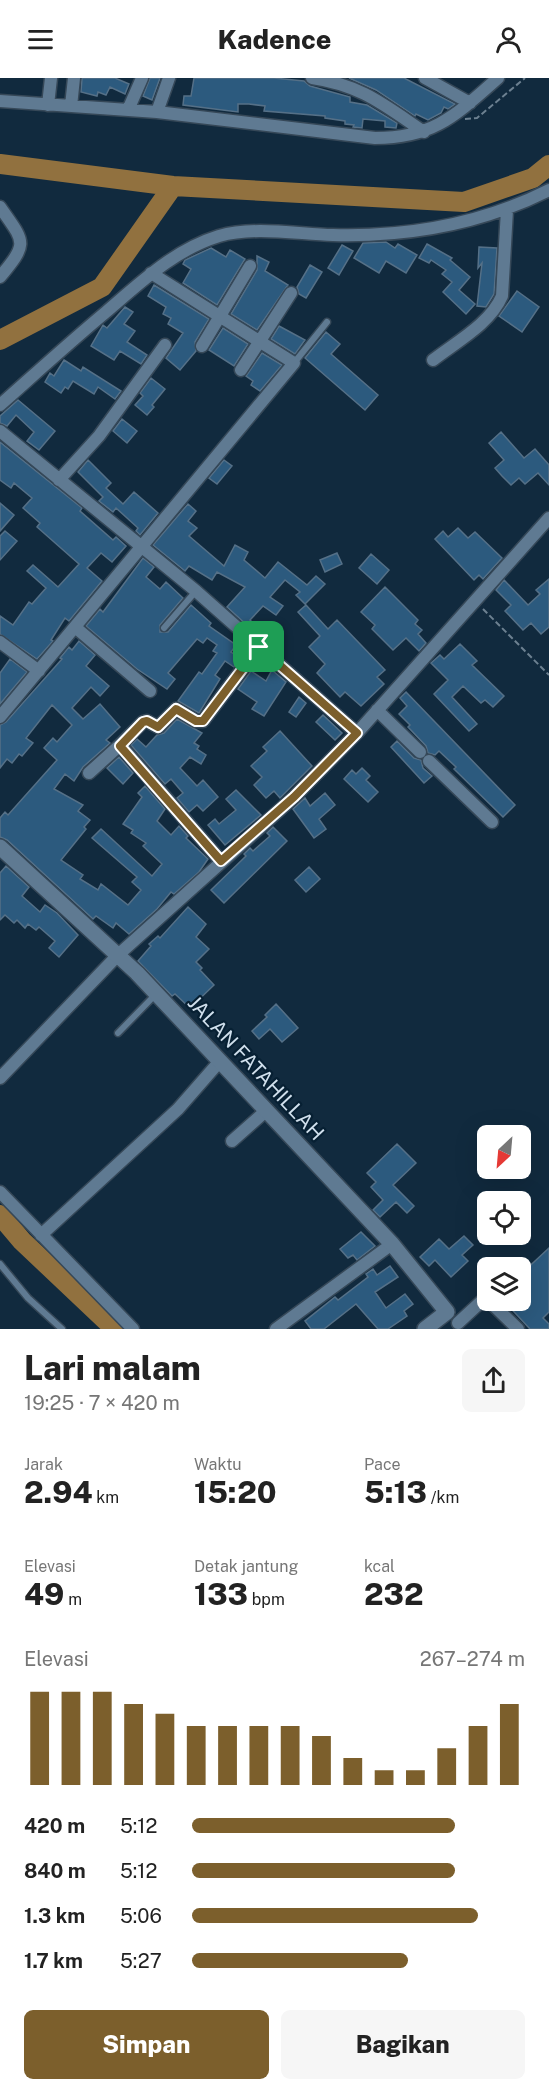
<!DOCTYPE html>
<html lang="id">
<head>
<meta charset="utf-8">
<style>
  body { margin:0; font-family:"Public Sans",sans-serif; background:#f6f6f6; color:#222; height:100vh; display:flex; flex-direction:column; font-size:22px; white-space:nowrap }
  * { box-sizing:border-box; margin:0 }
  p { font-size:20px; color:#767676 }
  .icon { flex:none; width:33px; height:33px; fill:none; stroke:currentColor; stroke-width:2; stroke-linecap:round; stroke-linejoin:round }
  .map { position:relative; height:1251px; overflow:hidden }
  .side { display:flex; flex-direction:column; background:#fff; flex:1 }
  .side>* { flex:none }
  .needle { width:39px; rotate:206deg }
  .tools { position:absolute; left:477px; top:1047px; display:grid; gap:12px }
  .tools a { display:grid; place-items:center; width:54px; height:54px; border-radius:9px; background:#fff; box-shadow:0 6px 24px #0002; font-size:30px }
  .pin { position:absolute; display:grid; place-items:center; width:51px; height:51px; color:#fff; margin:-26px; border-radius:12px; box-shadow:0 3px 9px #0006 }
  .round { display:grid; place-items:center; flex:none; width:63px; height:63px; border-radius:9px; background:#f6f6f6 }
  .headline { display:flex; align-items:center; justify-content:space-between; height:102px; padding:0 24px }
  h1 { font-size:33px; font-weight:800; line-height:45px }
  .figures { display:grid; grid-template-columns:repeat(3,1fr); gap:9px; height:102px; padding:6px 24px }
  .figures div { display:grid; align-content:center }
  .figures b { font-size:30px; font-weight:800 }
  .figures small { font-size:16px; font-weight:400 }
  .figures p { font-size:16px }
  .chart { height:168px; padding:12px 24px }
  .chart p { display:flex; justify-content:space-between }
  .chart svg { width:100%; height:108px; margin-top:6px; stroke:#7c5f2c; stroke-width:6 }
  .primary-button { display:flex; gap:12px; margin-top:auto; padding:12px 24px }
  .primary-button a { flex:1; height:69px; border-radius:9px; background:#7c5f2c; color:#fff; font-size:24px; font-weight:800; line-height:69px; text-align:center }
  .primary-button a+a { background:#f6f6f6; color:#222 }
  ul { padding:0 24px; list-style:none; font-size:20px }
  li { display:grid; grid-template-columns:96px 72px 1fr; align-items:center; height:45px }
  li i { height:15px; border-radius:8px; background:#7c5f2c }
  header { display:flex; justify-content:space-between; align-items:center; height:78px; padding:0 24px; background:#fff; font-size:27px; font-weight:800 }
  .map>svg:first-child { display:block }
</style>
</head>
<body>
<header><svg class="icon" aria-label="menu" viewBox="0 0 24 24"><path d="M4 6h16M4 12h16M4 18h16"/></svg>Kadence<svg class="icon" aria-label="person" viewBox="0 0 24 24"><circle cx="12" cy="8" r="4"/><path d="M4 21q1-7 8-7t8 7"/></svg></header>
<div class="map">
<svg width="549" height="1251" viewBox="0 0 549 1251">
  <rect width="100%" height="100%" fill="#112a3e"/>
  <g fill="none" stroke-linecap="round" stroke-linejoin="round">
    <path stroke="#91713f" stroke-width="20" d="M0,86L173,108L464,124L533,100L549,87
      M0,262L102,209L173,108
      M0,1137L22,1163L115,1251"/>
  </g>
  <path fill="#2c5a7e" stroke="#557087" stroke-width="1.5" d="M82,0H115L129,6L125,16L110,9L106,17L98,14L97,18L81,14Z
    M150,0H160L152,22L143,18Z
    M194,0H274L304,3L310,8L350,19V24L367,27L397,45L396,50L385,49V43L363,41L362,50L353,49L354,47L345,46V43L325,40V38L264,33L265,28L249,26H238V34L183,27L184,18H191Z
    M349,0H404L455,26L448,31L444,29L441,35L428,42L416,36L415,38L376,12Z
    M386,164L395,170L398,166L417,177L406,195L386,183L379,195L354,180L363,165Z
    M427,166L452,180L450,182L470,199L459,212L475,226L466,236L443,214L452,204L442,196L446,192L431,182L429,185L419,180Z
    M342,167L353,173L339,197L328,190Z
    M479,169L497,170L494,216L486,229L477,228L482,185L478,190Z
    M211,170L226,179L230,172L245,181L217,227L183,205L191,191L183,186L185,182Z
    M257,178L269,184L265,193L288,207L257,252L231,236L257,192Z
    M310,187L322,194L306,220L299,216L297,209Z
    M154,207L209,241L195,264L196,273L180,292L166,280L183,255L168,246L171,240L163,236L166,229L148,218Z
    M517,213L539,229L522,254L499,238Z
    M125,229L133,234L124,246L135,253L127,264L147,277L141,286L120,273L114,282L91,268L103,247L107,250Z
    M279,248L305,262L295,276L271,261Z
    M223,250L248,266L234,288L209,272Z
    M326,254L340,266L331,276L378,317L365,332L305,280Z
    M262,275L282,287L260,313L251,307L253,303L246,298Z
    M64,282L81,293L83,289L121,313L115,321L98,309L94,316L73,303L68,311L65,309L61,315L45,304L50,295L54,298Z
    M151,300L165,311L152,327L154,329L147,337L135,327L143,318L140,315Z
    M18,322L55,353L39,372L27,363L34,354L16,337L7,348L0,345V338Z
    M122,341L137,353L127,365L113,353Z
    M501,354L524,380L535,371L549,387V407L538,395L525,406L519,400L511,407L502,398L495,390L504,382L489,365Z
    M0,364L82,430L80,433L113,462L116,459L126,468L112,484L101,475L87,490L102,503L69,543L65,540L51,562L53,563L37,581L0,556V538L13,547L29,524L32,526L46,510L27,493L33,487L58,509L79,486L37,449L40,445L23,430L32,420L14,405L11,410L0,402Z
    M88,382L111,405L106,410L123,426L134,414L158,435L140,457L136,453L138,450L116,430L113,434L99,423L103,419L78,394Z
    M224,382L232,388L217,406L209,400Z
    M0,425L14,437L0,453Z
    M188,426L196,433L188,443L197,450L189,458L224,488L235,467L248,474L244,482L265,500L278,484L307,507L316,498L325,506L305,526L296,517L300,514L285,502L270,519L283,528L276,537L263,528L250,542L263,555L260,559L227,529L245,509L217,494L212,502L189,488L185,493L153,467Z
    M458,450L468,460L475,454L502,480L483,501L479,497L474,502L435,461L443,453L448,459Z
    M5,453L17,463L0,482V458Z
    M337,475L342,486L325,494L320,482Z
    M371,476L389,492L377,506L359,490Z
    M143,480L154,489L146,499L160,511L166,504L183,520L160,547V554H168L191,527L211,545L209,548L236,567L231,574L240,580L234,589L225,583L215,597L220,601L199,635L178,623L199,594L202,596L217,575L213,573L217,567L207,560L203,565L197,561L168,595L175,601L167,611L137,591L86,548L100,531L103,534Z
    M549,501V549L541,556L531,545L523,552L505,533L511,527L496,512L504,502L528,527L540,516L536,512Z
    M385,509L418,542L415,546L422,552L418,556L426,565L419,573L406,560L393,572L372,551L375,547L361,534Z
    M306,527L328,551L337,542L385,592L377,599L384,606L361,628L345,614L340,619L317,595L325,586L309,569L320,558L298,534Z
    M79,563L95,577L86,588L109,608L100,618L91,609L72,630L83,641L100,626L120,649L106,662L110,665L83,689L74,703L65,696L54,711L83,727L78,733L90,742L84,749L86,751L61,782L83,797L80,801L98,812L101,806L128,827L141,812L132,804L137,799L92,760L101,751L152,798L162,786L143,768L146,765L131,755L133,752L123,746L142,719L138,715L145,708L165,731L157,743L171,757L179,748L188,758L186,760L208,781L199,794L174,816L171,814L157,831L129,856L116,845L113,850L96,838L93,841L7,762L0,759V740L5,734L8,737L57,682L44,670L53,660L57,664L72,647L52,627L26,660L33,665L22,678L19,676L12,685L7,681L0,690V647L6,644L62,581L60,580L69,569L72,572Z
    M460,566L477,583L472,587L504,618L493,629L485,622L481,625L463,608L452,619L477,646L469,653L434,616L448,602L431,585L440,577L444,581Z
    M10,581L27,594L0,626V595Z
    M272,592L286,604L264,638L252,631L257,624L238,611L251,593L266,603Z
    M406,614L515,727L503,739L454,691L456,689L439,673L435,677L428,675L426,668L408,649L410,647L399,636L407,628L400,620Z
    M299,619L306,625L296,639L289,634Z
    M323,637L342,655L335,662L316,644Z
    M177,641L202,655L194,665L199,668L197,671L206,677L201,686L190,679L180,690L197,708L203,702L218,719L203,733L197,727L189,734L177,720L183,715L171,701L165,706L131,667L137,661L146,669L157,657L164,655Z
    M280,653L312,688L280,720L274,713L266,720L254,707L262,699L251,688L267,673L263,669Z
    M397,663L414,680L421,682L423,690L432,698L424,705L391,669Z
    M119,679L133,695L123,706L107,690Z
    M362,690L370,698L366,702L378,714L368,724L344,701L352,692L356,696Z
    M236,712L261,737L225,767L208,747L215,741L219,746L236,732L226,721Z
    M325,715L335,727L319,741L326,751L314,760L293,731L305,720L310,728Z
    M273,749L287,763L224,825L211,812L246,778L244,776L250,770L253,773L270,758L267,755Z
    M6,788L29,809L22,818L40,834L45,827L57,835L78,857L59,879L49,870L55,863L39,849L36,852L28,846L25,850L17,842L14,845L5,837L0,842V795Z
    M309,789L320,801L306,814L295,802Z
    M188,829L206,846L196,859L209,871L196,884L202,890L200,892L214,907L190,930L175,916L172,918L138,883L151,868L149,866L158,858L160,860Z
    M276,926L298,950L282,964L270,951L259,961L252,953L267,939L265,937Z
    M397,1066L416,1085L393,1107L414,1128L407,1135L396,1124L380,1139L373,1132L383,1122L371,1109L376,1104L367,1095Z
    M361,1154L375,1168L357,1182L353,1177L348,1180L340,1171Z
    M464,1158L473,1167L462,1177L468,1183L451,1199L435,1182L429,1188L420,1179L439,1161L449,1171Z
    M549,1170V1234L543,1240L549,1246V1251H530L503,1222H520V1197Z
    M390,1188L398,1199L375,1214L386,1230L405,1216L413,1226L404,1233L407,1238L388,1251H378L356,1226L324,1251H311L305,1243L335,1219L338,1222L368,1199L366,1196L373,1191L377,1197Z"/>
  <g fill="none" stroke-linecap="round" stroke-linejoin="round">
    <defs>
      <path id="service" d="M294,285L327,244
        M164,550L196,513
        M118,955L156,916
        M0,1186L28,1220L62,1251"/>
      <path id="minor" d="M312,0C361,7 384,27 424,54
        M425,0L470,25
        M0,23L157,34L375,60C434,60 456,37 498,0
        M48,27L51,0
        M71,28L74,0
        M128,32L142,0
        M157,34L169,0
        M0,129C25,165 29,164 0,199
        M202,268L250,188
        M433,282C456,264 490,246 502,218L507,132
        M241,292L291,215
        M0,327C35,296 70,264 106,234C141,204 174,172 219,158C254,148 297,156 333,157C409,159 480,147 549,112
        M0,353L196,513L357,655
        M59,402L99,358L165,267
        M75,549L150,613
        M0,564L39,593
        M377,632L420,674
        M0,639L294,285L151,195
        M429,683L492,744
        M89,695L120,667
        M221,783L120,667L143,644L147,643L158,649L176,631L196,643H203L259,569
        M0,1000L118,877L294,719L357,655L549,440
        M232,1063L267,1032
        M0,1114L133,1251
        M41,1157L178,1031L220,983
        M488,1222L518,1251
        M458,1245L484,1221L488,1222
        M276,1251L392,1166"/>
      <path id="tertiary" d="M0,769L137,895L392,1166L447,1234L425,1251"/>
    </defs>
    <use href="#service" stroke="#364858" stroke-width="9"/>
    <use href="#minor" stroke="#364858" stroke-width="15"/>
    <use href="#tertiary" stroke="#364858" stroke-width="18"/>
    <path stroke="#6d8191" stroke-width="2" stroke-dasharray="6 3" stroke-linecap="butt" d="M465,41L477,40L525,0
      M483,531L549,597"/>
    <use href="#service" stroke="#5f7a92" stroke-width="6"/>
    <use href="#minor" stroke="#5f7a92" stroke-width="12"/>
    <use href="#tertiary" stroke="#5f7a92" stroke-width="15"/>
  </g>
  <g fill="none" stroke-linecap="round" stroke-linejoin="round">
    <defs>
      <path id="route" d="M259,569L357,655L294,719L221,783L120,668L143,644L147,643L158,649L176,631L196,643H203Z"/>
    </defs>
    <use href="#route" stroke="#fff" stroke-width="12"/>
    <use href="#route" stroke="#7c5f2c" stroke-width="8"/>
  </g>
  <g text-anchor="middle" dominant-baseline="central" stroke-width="4.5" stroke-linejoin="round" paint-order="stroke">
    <g font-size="20" fill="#d1e0ed" stroke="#072033">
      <text transform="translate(256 990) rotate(47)">JALAN FATAHILLAH</text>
    </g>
  </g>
</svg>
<div class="tools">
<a><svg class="needle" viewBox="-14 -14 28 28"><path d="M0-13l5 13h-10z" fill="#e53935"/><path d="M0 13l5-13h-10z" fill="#767676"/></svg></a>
<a><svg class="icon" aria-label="locate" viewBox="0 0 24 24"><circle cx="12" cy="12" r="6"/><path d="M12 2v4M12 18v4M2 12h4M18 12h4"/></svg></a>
<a><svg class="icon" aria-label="layers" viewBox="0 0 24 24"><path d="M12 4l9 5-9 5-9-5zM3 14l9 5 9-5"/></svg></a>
</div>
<div class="pin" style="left:259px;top:569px;background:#1e9e55"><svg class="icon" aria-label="arrive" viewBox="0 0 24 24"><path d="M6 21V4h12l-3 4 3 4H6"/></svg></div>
</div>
<section class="side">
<div class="headline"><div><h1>Lari malam</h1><p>19:25 · 7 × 420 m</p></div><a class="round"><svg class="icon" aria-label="share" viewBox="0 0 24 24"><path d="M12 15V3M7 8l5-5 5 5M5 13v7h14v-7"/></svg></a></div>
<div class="figures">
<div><p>Jarak</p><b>2.94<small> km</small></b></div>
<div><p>Waktu</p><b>15:20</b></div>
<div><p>Pace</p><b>5:13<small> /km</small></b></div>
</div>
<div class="figures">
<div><p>Elevasi</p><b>49<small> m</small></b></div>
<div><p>Detak jantung</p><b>133<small> bpm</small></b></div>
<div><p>kcal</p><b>232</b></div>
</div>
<div class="chart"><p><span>Elevasi</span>267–274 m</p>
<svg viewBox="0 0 160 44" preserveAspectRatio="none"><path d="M5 44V6M15 44V6M25 44V6M35 44V11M45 44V15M55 44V20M65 44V20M75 44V20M85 44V20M95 44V24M105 44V33M115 44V38M125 44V38M135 44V29M145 44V20M155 44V11"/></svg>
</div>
<ul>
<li><b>420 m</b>5:12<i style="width:79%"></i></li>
<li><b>840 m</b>5:12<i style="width:79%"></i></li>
<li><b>1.3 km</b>5:06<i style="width:86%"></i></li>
<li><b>1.7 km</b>5:27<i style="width:65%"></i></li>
</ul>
<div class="primary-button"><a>Simpan</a><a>Bagikan</a></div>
</section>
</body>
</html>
